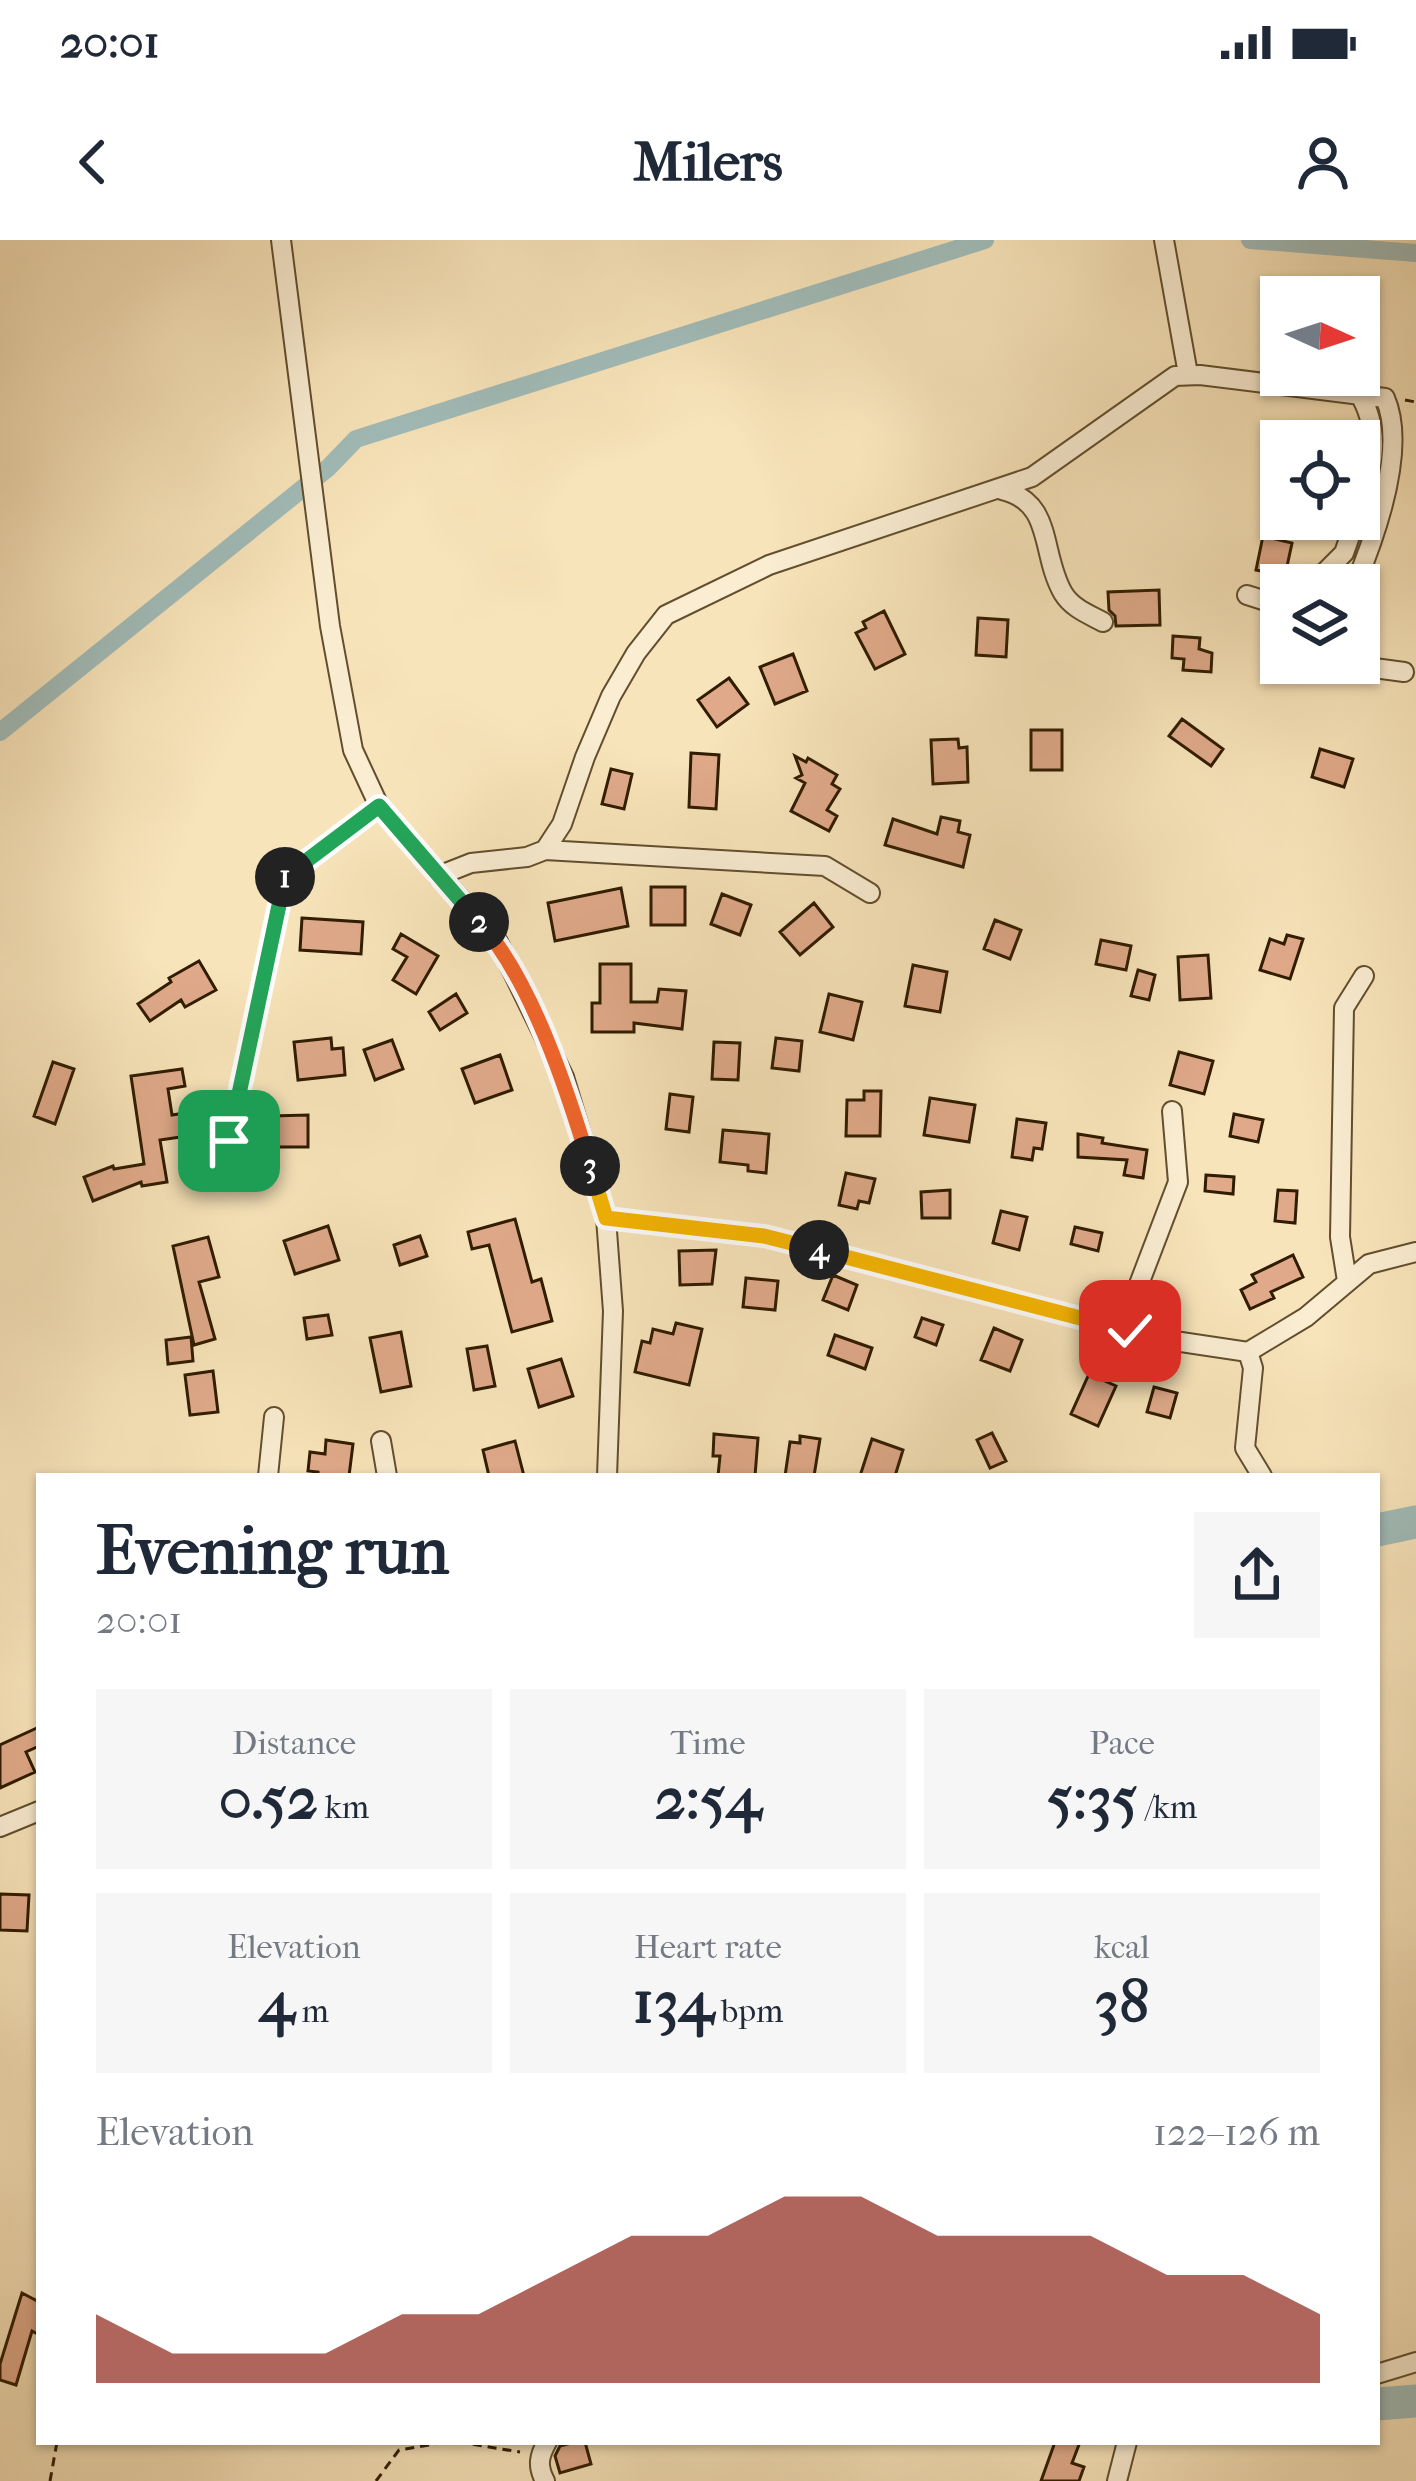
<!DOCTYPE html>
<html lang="en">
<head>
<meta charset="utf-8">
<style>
  body { margin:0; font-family:"IM FELL French Canon",serif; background:#f6f6f7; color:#1f2937; height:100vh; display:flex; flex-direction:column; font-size:45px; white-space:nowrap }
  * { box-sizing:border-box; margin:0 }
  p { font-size:39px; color:#747a83 }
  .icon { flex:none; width:66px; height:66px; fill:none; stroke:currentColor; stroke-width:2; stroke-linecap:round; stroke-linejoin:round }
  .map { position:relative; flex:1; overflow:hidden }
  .drawer { position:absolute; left:36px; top:1233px; width:1344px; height:972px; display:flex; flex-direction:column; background:#fff; border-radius:0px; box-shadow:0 3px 9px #0004 }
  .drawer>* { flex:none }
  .needle { width:78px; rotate:93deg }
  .buttons { position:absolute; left:1260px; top:36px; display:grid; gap:24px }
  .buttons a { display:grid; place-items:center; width:120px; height:120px; border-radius:0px; background:#fff; box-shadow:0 3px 9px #0004; font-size:60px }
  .pin { position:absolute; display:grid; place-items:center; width:102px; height:102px; color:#fff; margin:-51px; border-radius:24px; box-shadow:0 6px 18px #0006 }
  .km { position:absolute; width:60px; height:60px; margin:-30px; border-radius:50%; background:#222; color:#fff; font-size:33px; line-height:60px; text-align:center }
  .round { display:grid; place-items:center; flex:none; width:126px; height:126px; border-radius:0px; background:#f6f6f7 }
  .overview { display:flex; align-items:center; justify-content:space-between; height:204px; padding:0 60px }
  h1 { font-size:66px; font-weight:700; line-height:90px }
  .figures { display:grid; grid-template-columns:repeat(3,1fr); gap:18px; height:204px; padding:12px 60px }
  .figures div { display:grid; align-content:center; border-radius:0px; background:#f6f6f7; text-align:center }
  .figures b { font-size:60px; font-weight:700 }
  .figures small { font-size:33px; font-weight:400 }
  .figures p { font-size:33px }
  .chart { height:336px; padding:24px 60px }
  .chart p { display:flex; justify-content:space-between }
  .chart svg { width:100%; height:216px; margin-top:12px; fill:#8f2418; opacity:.7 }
  .status { display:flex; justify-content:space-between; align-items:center; height:84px; padding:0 60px; background:#fff; direction:ltr }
  .status svg { height:33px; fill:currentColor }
  header { display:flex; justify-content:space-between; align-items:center; height:156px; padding:0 60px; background:#fff; font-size:54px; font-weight:700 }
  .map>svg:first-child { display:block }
</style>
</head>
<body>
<div class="status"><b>20:01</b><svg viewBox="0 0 49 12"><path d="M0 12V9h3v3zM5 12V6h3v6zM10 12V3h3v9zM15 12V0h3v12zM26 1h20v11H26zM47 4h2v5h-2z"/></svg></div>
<header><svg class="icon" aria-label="back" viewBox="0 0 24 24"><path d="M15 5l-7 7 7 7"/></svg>Milers<svg class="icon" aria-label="person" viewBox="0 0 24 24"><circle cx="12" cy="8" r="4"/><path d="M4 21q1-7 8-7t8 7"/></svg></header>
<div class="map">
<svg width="1416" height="2241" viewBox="0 0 1416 2241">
  <rect width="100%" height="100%" fill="#f8e4ba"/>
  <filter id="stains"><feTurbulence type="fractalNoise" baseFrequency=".00167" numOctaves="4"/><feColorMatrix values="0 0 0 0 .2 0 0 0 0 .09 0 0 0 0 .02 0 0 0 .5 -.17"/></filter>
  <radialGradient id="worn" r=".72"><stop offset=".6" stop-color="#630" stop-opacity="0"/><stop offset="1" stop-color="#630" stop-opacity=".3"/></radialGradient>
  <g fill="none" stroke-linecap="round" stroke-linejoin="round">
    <path stroke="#a1bcb9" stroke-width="18" d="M1250,0L1416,13
      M0,492L328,228L356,199L985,0"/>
    <path stroke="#a1bcb9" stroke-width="33" d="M1377,1290L1416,1282
      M1377,2164L1416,2161"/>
  </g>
  <path fill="#e0aa8a" stroke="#301c00" stroke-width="3" d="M1263,296L1292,303L1283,345L1264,341L1266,332L1256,330Z
    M1159,350L1160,385L1116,386L1115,376L1109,370L1108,352Z
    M884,371L905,414L875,429L856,393L866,388L863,382Z
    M978,378L1008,380L1006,417L976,415Z
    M1173,396L1200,398L1199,409L1212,413L1211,432L1183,430L1184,419L1172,418Z
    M793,414L807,451L775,464L760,427Z
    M729,438L748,464L717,487L698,460Z
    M1182,479L1223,509L1211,526L1169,496Z
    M1031,490H1062V530H1031Z
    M958,499L959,508L967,507L968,542L933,544L931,500Z
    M1320,509L1353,519L1344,547L1312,537Z
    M691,513L719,515L716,569L689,567Z
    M795,516L806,522L808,518L837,535L832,544L840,549L827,570L837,576L829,591L791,571L805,543L796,538L802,535Z
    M611,529L632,534L624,569L602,564Z
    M941,577L960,581L958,592L970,595L963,627L885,605L893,579L937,594Z
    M651,647H685V685H651Z
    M621,648L628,686L555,701L548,663Z
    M722,654L751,665L740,695L711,684Z
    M814,663L833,687L800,715L780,692Z
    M302,678L363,682L361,714L300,710Z
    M995,680L1021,690L1010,719L984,709Z
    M401,694L438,716L416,754L393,740L407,717L393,709Z
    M1287,695L1303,699L1290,739L1260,730L1270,699L1284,704Z
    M1101,700L1131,706L1126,730L1096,724Z
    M1208,715L1211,758L1180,760L1178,717Z
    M199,721L216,750L185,767L181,760L150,781L138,764L171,742L169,738Z
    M600,724H631V762H657L659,749L686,751L682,789L634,783V792H592V763H600Z
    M913,725L947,732L940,772L905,766Z
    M1138,730L1155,735L1149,760L1131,756Z
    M456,754L467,773L440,790L429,772Z
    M829,754L862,762L853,800L820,792Z
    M331,798L332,809L343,808L345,835L298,840L294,802Z
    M776,798L802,801L799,831L772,828Z
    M392,800L403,829L375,840L364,810Z
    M714,802L740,803L738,840L712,839Z
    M1179,812L1213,821L1204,854L1170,845Z
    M500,815L512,850L475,863L462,829Z
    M53,822L74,829L55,884L34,876Z
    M182,829L185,846L168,849L172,875L191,872L194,895L160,900L167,942L142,946L141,942L93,961L84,937L113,926L114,929L144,924L131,836Z
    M864,851H881L880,896H846L847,860H864Z
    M670,854L693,857L689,892L666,889Z
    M930,858L975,865L969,902L924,895Z
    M1234,874L1263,880L1258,902L1230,896Z
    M308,875V907H271V876Z
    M1017,879L1046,883L1042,909L1034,908L1032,920L1012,917Z
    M723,890L769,894L766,933L748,931V925L720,922Z
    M1078,894L1103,898L1102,903L1147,910L1143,938L1124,935L1127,920L1078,917Z
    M846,933L875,939L869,963L859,961L857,969L839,965Z
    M1206,935L1234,937L1233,954L1205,951Z
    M950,950V978H922L921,952Z
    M1278,950L1297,951L1295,983L1275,981Z
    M1001,971L1027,977L1019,1010L993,1003Z
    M515,979L532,1042L541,1039L552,1081L512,1092L489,1005L472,1009L468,992Z
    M328,986L339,1020L295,1034L284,1001Z
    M1075,987L1102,993L1098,1011L1071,1004Z
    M420,996L427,1016L400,1025L394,1005Z
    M208,997L219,1037L199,1042L215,1099L194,1105L173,1006Z
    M716,1010L712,1044L680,1045L679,1011Z
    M1293,1015L1303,1037L1271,1052L1274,1058L1250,1069L1241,1050L1256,1042L1252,1035Z
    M833,1035L857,1045L848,1070L823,1060Z
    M746,1038L778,1041L775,1070L743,1067Z
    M328,1075L332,1095L307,1099L304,1078Z
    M922,1078L943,1085L936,1105L915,1097Z
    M676,1083L702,1089L689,1145L635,1132L642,1101L650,1103L653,1089L673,1094Z
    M994,1088L1022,1100L1010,1131L981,1120Z
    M401,1092L411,1146L381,1152L370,1098Z
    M835,1095L872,1108L865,1129L828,1115Z
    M191,1097L193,1121L168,1124L166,1100Z
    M487,1106L495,1146L474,1150L467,1109Z
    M561,1119L573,1156L539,1167L528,1129Z
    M213,1131L218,1172L190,1175L185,1135Z
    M1089,1134L1116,1146L1098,1186L1071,1174Z
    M1154,1147L1177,1153L1170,1178L1147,1172Z
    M992,1193L1006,1221L990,1228L977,1200Z
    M714,1194L758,1198L755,1236H718L720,1216H713Z
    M800,1196L820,1199L814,1236H785L790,1202L800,1203Z
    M872,1199L903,1210L895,1236H860Z
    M326,1200L353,1204L349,1236H318V1232L308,1231L310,1212L325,1214Z
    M515,1201L524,1236H489L483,1210Z
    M39,1487V1506L26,1512L35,1532L0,1548V1505Z
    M0,1654L29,1655L27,1691L0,1690Z
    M22,2053L39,2062V2095L32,2091L16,2145L0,2140V2124Z
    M575,2202H585L591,2224L560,2233L555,2216L560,2206Z
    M1055,2202H1080L1072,2223L1084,2227L1079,2241H1041Z"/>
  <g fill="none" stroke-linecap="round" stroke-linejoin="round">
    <defs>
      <path id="minor" d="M281,0L330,386L353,510L379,566L498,702L564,837L606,978L613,1071L607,1236
        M1164,0L1188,134
        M1358,152C1382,189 1373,230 1359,270
        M1002,250C1054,262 1040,313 1063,353C1072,368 1088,374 1103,382
        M1312,345L1344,313L1356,279
        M1247,355L1272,363L1281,361
        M1337,423L1404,432
        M545,610L825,626L870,653
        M438,636L471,623L527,617L545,610L562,584L585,517L611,456L636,413L666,375L769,325L1032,237L1175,136L1200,135L1385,158C1407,208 1375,297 1355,345
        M229,901L285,637L379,566
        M606,978L764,996L1161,1099L1248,1112L1306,1077L1369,1024L1416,1012
        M1347,1041L1340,997L1344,768L1364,736
        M1130,1091L1136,1052L1178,942L1172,871
        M1248,1112L1253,1128L1245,1208L1262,1236
        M381,1201L387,1236
        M268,1236L274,1177
        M0,1587L39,1571
        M1377,2134L1416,2122
        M545,2241C537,2226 539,2216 547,2202
        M1117,2241L1127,2202"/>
    </defs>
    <use href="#minor" stroke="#624e2e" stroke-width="22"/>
    <path stroke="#301c00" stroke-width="3" stroke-dasharray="9 6" stroke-linecap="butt" d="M1405,160L1416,162
      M458,2202L520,2212
      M50,2241L57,2202
      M376,2241L399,2210L446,2202"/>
    <use href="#minor" stroke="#faedd2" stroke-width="18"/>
  </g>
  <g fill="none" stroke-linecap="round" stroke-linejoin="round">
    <defs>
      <path id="split-1" d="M229,901L285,637"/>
      <path id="split-2" d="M285,637L379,566L479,682"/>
      <path id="split-3" d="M479,682C531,738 568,852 590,926"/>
      <path id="split-4" d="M590,926L606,978L764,996L819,1010"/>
      <path id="split-5" d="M819,1010L1130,1091"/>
    </defs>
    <use href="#split-1" stroke="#fff" stroke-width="24"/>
    <use href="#split-2" stroke="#fff" stroke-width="24"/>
    <use href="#split-3" stroke="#fff" stroke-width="24"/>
    <use href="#split-4" stroke="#fff" stroke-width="24"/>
    <use href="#split-5" stroke="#fff" stroke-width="24"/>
    <use href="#split-1" stroke="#22a559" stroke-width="15"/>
    <use href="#split-2" stroke="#22a559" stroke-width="15"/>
    <use href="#split-3" stroke="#f0652b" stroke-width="15"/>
    <use href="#split-4" stroke="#f5b400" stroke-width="15"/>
    <use href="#split-5" stroke="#f5b400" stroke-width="15"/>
  </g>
  <rect width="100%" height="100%" filter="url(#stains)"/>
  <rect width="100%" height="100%" fill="url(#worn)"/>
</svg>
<div class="buttons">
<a><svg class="needle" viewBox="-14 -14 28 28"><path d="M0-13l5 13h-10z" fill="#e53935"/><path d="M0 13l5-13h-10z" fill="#747a83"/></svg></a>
<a><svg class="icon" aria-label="locate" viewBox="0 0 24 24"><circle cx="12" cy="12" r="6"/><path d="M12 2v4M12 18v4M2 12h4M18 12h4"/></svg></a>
<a><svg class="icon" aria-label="layers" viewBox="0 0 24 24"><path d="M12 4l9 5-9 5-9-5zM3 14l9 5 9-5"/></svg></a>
</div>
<div class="pin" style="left:229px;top:901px;background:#1e9e55"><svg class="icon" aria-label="arrive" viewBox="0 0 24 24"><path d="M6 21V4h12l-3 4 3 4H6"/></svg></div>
<div class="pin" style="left:1130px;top:1091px;background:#d93025"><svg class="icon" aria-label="check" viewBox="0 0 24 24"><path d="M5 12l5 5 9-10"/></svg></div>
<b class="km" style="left:285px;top:637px">1</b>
<b class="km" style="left:479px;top:682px">2</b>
<b class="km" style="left:590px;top:926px">3</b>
<b class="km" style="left:819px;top:1010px">4</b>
<section class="drawer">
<div class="overview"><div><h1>Evening run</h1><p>20:01</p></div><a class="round"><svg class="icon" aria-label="share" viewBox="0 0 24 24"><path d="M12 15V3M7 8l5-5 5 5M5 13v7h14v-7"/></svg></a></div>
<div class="figures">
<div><p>Distance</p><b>0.52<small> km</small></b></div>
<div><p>Time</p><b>2:54</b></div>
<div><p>Pace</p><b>5:35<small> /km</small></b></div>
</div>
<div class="figures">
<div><p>Elevation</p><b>4<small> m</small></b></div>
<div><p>Heart rate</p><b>134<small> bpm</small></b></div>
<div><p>kcal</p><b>38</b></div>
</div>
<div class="chart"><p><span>Elevation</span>122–126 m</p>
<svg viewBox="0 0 160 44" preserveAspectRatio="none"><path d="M0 44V30L10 38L20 38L30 38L40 30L50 30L60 22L70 14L80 14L90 6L100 6L110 14L120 14L130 14L140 22L150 22L160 30V44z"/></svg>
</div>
</section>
</div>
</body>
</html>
